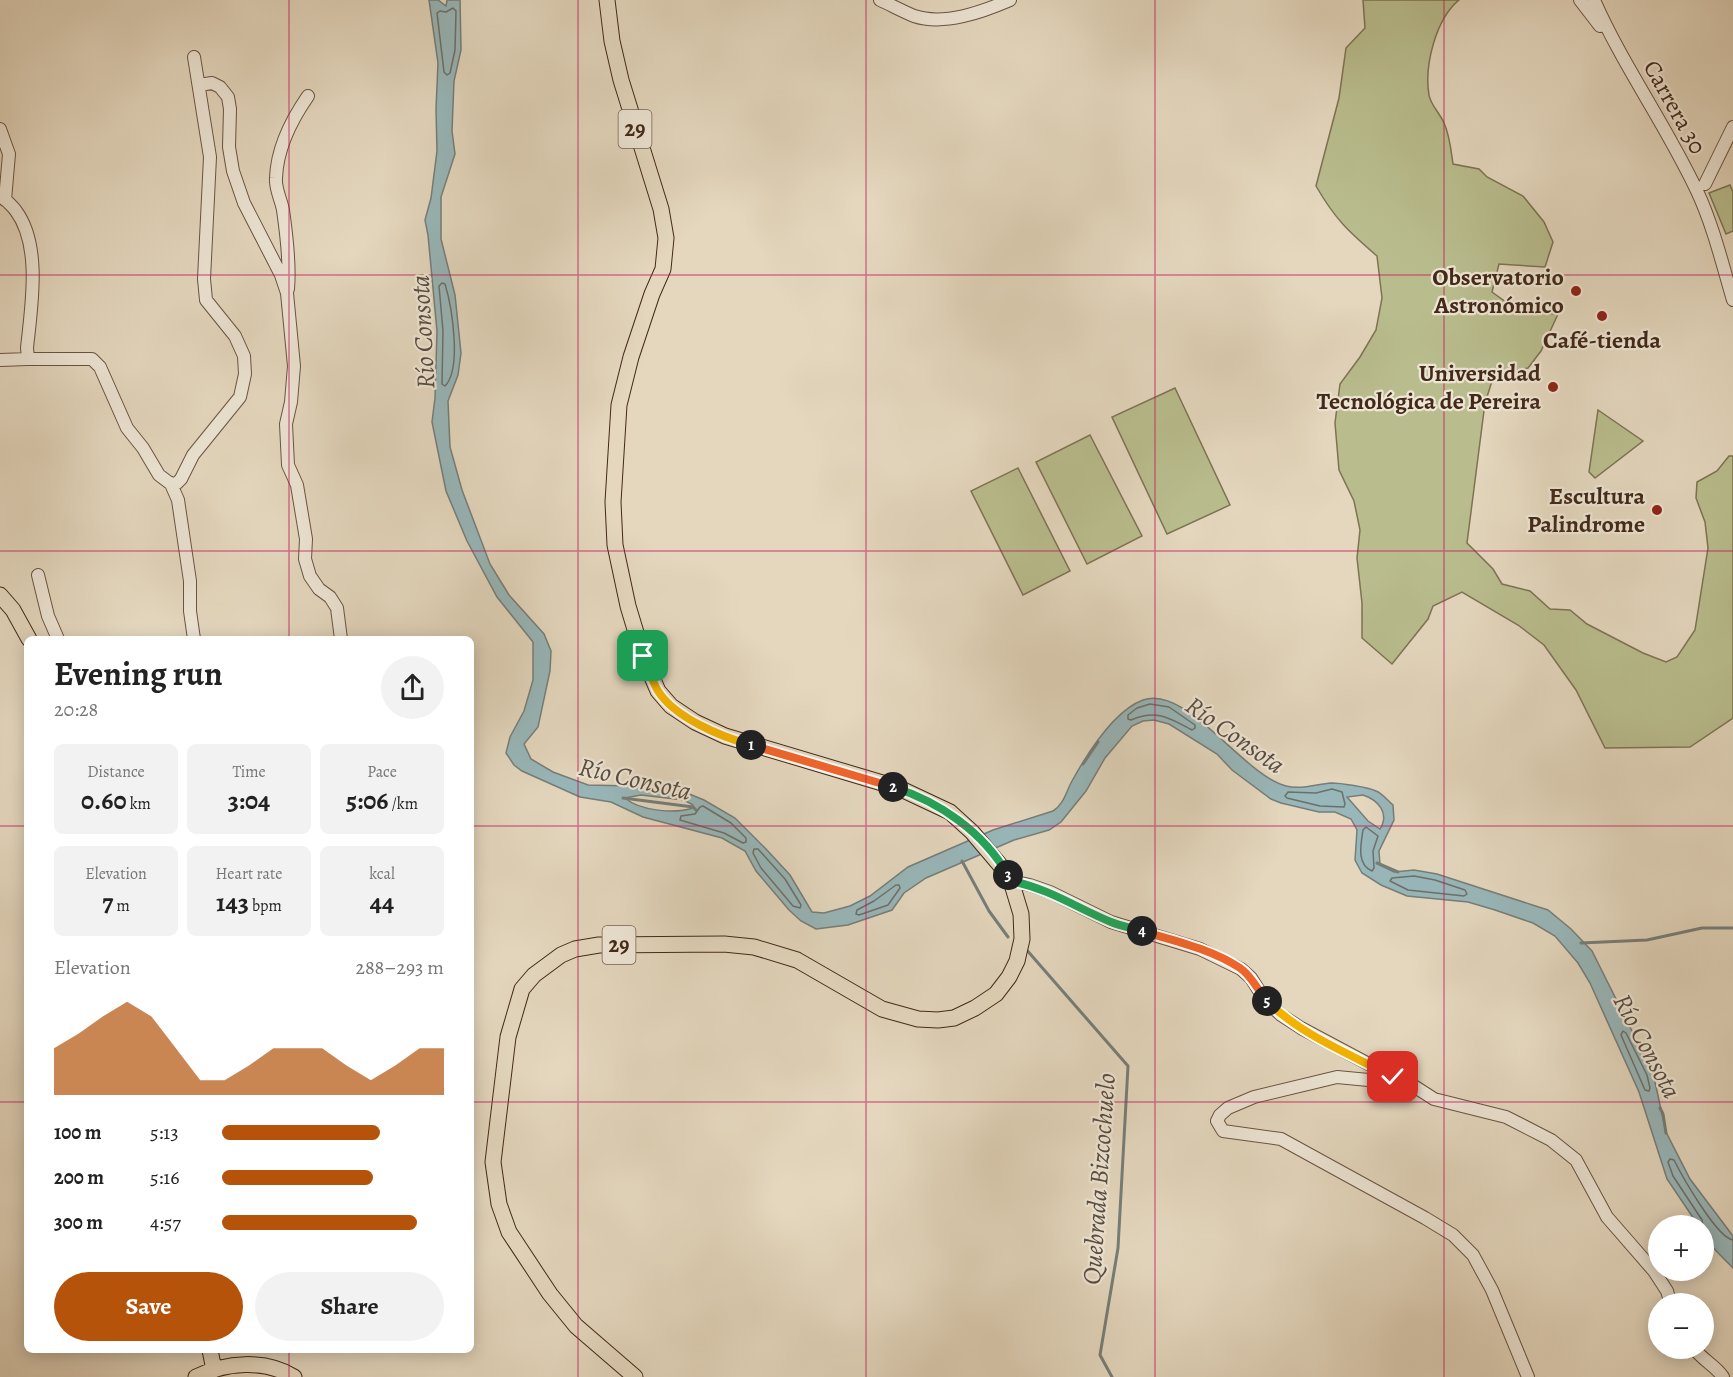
<!DOCTYPE html>
<html lang="en">
<head>
<meta charset="utf-8">
<style>
  body { margin:0; font-family:Alegreya,serif; background:#f2f2f2; color:#222; height:100vh; display:flex; flex-direction:column; font-size:22px; white-space:nowrap }
  * { box-sizing:border-box; margin:0 }
  p { font-size:20px; color:#767676 }
  .icon { flex:none; width:33px; height:33px; fill:none; stroke:currentColor; stroke-width:2; stroke-linecap:round; stroke-linejoin:round }
  .map { position:relative; flex:1; overflow:hidden }
  .details { position:absolute; left:24px; top:636px; width:450px; height:717px; display:flex; flex-direction:column; background:#fff; border-radius:9px; box-shadow:0 3px 15px #0003 }
  .details>* { flex:none }
  .buttons { position:absolute; left:1648px; top:1215px; display:grid; gap:12px }
  .buttons a { display:grid; place-items:center; width:66px; height:66px; border-radius:50%; background:#fff; box-shadow:0 3px 15px #0003; font-size:30px }
  .pin { position:absolute; display:grid; place-items:center; width:51px; height:51px; color:#fff; margin:-26px; border-radius:12px; box-shadow:0 3px 9px #0006 }
  .km { position:absolute; width:30px; height:30px; margin:-15px; border-radius:50%; background:#222; color:#fff; font-size:16px; line-height:30px; text-align:center }
  .round { display:grid; place-items:center; flex:none; width:63px; height:63px; border-radius:32px; background:#f2f2f2 }
  .overview { display:flex; align-items:center; justify-content:space-between; height:102px; padding:0 30px }
  h1 { font-size:33px; font-weight:700; line-height:45px }
  .figures { display:grid; grid-template-columns:repeat(3,1fr); gap:9px; height:102px; padding:6px 30px }
  .figures div { display:grid; align-content:center; border-radius:9px; background:#f2f2f2; text-align:center }
  .figures b { font-size:26px; font-weight:700 }
  .figures small { font-size:16px; font-weight:400 }
  .figures p { font-size:16px }
  .chart { height:168px; padding:12px 30px }
  .chart p { display:flex; justify-content:space-between }
  .chart svg { width:100%; height:108px; margin-top:6px; fill:#b45309; opacity:.7 }
  .primary-button { display:flex; gap:12px; margin-top:auto; padding:12px 30px }
  .primary-button a { flex:1; height:69px; border-radius:36px; background:#b45309; color:#fff; font-size:24px; font-weight:700; line-height:69px; text-align:center }
  .primary-button a+a { background:#f2f2f2; color:#222 }
  ul { padding:0 30px; list-style:none; font-size:20px }
  li { display:grid; grid-template-columns:96px 72px 1fr; align-items:center; height:45px }
  li i { height:15px; border-radius:8px; background:#b45309 }
  .map>svg:first-child { display:block }
</style>
</head>
<body>
<div class="map">
<svg width="1733" height="1377" viewBox="0 0 1733 1377">
  <rect width="100%" height="100%" fill="#e4d7be"/>
  <filter id="stains"><feTurbulence type="fractalNoise" baseFrequency=".00333" numOctaves="4"/><feColorMatrix values="0 0 0 0 .2 0 0 0 0 .09 0 0 0 0 .02 0 0 0 .5 -.17"/></filter>
  <radialGradient id="worn" r=".72"><stop offset=".6" stop-color="#630" stop-opacity="0"/><stop offset="1" stop-color="#630" stop-opacity=".3"/></radialGradient>
  <path fill="#b9bd8e" stroke="#7e7353" stroke-width="1.5" d="M1363,0H1459C1436,19 1424,65 1429,95C1431,106 1440,113 1444,123C1450,136 1451,151 1453,164L1479,169L1487,177L1523,196L1544,222L1553,242L1545,267L1499,264L1492,292L1520,312L1558,314L1541,351L1528,368L1494,375L1485,403L1467,543L1493,569L1502,584L1530,591L1550,609L1570,610L1587,624L1643,653L1666,662L1677,657L1695,630L1708,548L1705,522L1696,498L1697,482L1717,471L1729,456H1733V718L1690,747L1605,748L1576,690L1544,645L1518,625L1462,592L1433,606L1428,619L1392,664L1362,638V603L1357,558L1360,530L1354,501L1339,470L1335,423L1340,384L1360,357L1376,330L1382,298L1377,256C1348,231 1335,219 1316,186L1339,98L1346,48L1365,28Z
    M1730,185L1733,192V231L1726,234L1709,193Z
    M1175,388L1230,505L1167,534L1112,417Z
    M1598,410L1643,441L1595,478L1589,472Z
    M1090,435L1142,536L1087,564L1036,462Z
    M1018,468L1070,571L1023,595L971,491Z"/>
  <path fill="#98b7ba" stroke="#767e79" stroke-width="1.5" fill-rule="evenodd" d="M429,0H438L446,6L447,0H460L461,50L454,81L452,131L455,154L441,197V239L455,295L461,353L458,375L448,401L450,447L462,490L490,564L509,595L544,634L551,651L550,671L538,727L524,744L531,759L553,772L588,785L672,787L704,800L735,818L766,849L790,875L812,912L824,913L850,906L870,896L908,867L993,830L1053,811C1064,804 1066,792 1072,781C1087,754 1113,711 1143,700C1186,684 1243,775 1286,786C1301,790 1317,784 1331,783C1340,783 1368,787 1376,791C1382,793 1388,801 1393,805L1394,820L1379,851L1380,865L1394,872L1414,870L1437,874L1548,910L1571,929L1592,951L1653,1073L1666,1132L1690,1179L1733,1236V1268C1722,1256 1704,1243 1704,1226L1698,1225L1667,1179L1639,1092L1590,983L1578,963L1555,936L1533,923L1495,910L1468,902L1407,896L1381,885L1362,873L1355,860L1357,830L1351,819L1335,812H1319L1281,803L1271,799L1232,770L1217,754L1169,724L1154,720L1143,721L1132,726L1105,758L1086,791L1061,822L1049,830L1014,840L926,878L904,893L892,910L848,925L816,929L801,921L789,910L756,871L745,851L722,838L643,817L611,802L580,797L522,771L514,765L506,753L510,737L524,711L533,680V642L497,597L467,541L446,491L432,422L435,398L437,331L428,235L425,220L431,198L437,151L436,109L438,63ZM641,795L684,800L693,805V808C675,814 640,811 625,798ZM1363,795C1378,800 1390,813 1380,829L1368,821L1347,797Z"/>
  <g fill="none" stroke-linecap="round" stroke-linejoin="round">
    <path stroke="#6d7069" stroke-width="1.5" d="M453,8L456,11L455,50L450,73L447,75L444,72L437,13L440,11L446,12Z
      M442,283L445,284C452,307 462,369 445,386L442,384L443,331L439,286Z
      M1150,704L1169,707L1195,725V728L1192,730C1169,718 1157,709 1131,720L1128,719V715L1137,708Z
      M1332,789L1342,792L1345,804L1344,807L1320,806L1287,798L1285,796L1288,792L1316,793Z
      M703,806L731,823L746,838V842L743,843L724,833L680,820L681,816L695,814L700,807Z
      M1366,827L1378,836L1373,851L1374,868L1372,871C1356,864 1361,844 1363,830Z
      M754,849H758L785,879L801,905L800,908L793,906L761,868L753,853Z
      M1414,876L1435,880L1465,890L1467,894L1464,896L1408,890L1390,881L1392,878Z
      M896,885H899L900,888L888,905L859,915L856,914L857,910L874,901Z
      M1623,1031L1626,1033L1647,1075L1650,1088L1649,1091L1645,1090L1621,1035Z
      M1703,1226L1702,1220L1673,1176L1668,1162L1670,1159L1674,1160C1682,1176 1717,1238 1733,1240"/>
    <path stroke="#767e79" stroke-width="3" d="M1083,764L1098,742
      M623,798L693,807L696,810
      M962,861L989,911L1008,937
      M1377,863L1398,872
      M1581,943L1647,940L1702,928H1733
      M1025,948L1128,1066L1118,1248L1100,1355L1112,1377
      M1660,1108L1663,1114L1666,1133"/>
    <defs>
      <path id="minor" d="M880,0C891,5 902,11 914,16C944,26 982,12 1010,0
        M1580,0L1600,26
        M1594,0C1623,66 1666,125 1697,191C1713,225 1722,263 1733,300
        M199,85L212,83L220,87L228,97L230,109L229,147L233,171L244,203L281,275L287,293L294,366L291,402L286,424L288,465L297,485L306,539L305,559L310,576L319,589L330,597L337,608L341,639
        M0,129L9,154L5,200
        M1705,184L1733,127
        M0,194C5,200 12,205 16,211C42,246 31,308 27,348L28,359H92L100,367L127,428L143,448L159,475L171,484L177,483L181,479L193,455L240,397L245,374L244,356L235,336L206,300L204,279L210,157L194,57
        M288,289C290,267 286,231 283,210C281,199 275,189 276,178C277,149 292,119 308,96
        M0,360L28,359
        M171,484L178,500L190,581V611L194,639
        M38,575L48,616L58,639
        M1011,881L1030,885L1050,892L1111,922L1200,949L1241,969L1251,978L1265,1000L1281,1015L1301,1028L1393,1077L1406,1081L1434,1099L1506,1117L1551,1140L1576,1160L1607,1217L1654,1271L1667,1291L1671,1304
        M1393,1077L1379,1081L1337,1077L1254,1097L1228,1108L1220,1115L1217,1121L1223,1131L1281,1139L1425,1218L1453,1235L1473,1255L1492,1290L1528,1377
        M1694,1348C1702,1360 1715,1365 1723,1377"/>
      <path id="major" d="M607,0L612,41L621,80L661,209L666,238L663,269L652,294L631,357L619,405L613,502L615,545L628,606L643,656L658,691L671,706L695,722L725,736L899,788L950,812L972,832L1005,871L1011,881L1021,914L1022,939L1017,961L1009,977L996,994L975,1008L954,1018L938,1020L918,1019L882,1009L797,960L754,947L724,944L599,945L575,949L561,955L534,975L522,989L508,1037L493,1162L499,1204L509,1232L550,1294L576,1326L635,1377
        M0,595L13,610L29,639
        M210,1350L214,1370
        M196,1377C226,1362 265,1359 294,1377"/>
    </defs>
    <use href="#minor" stroke="#6a5442" stroke-width="14"/>
    <use href="#major" stroke="#422918" stroke-width="17"/>
    <use href="#minor" stroke="#ede5d5" stroke-width="12"/>
    <use href="#major" stroke="#e4d7be" stroke-width="15"/>
  </g>
  <g fill="none" stroke-linecap="round" stroke-linejoin="round">
    <defs>
      <path id="split-1" d="M643,656C648,667 652,681 658,691C675,718 722,737 751,745"/>
      <path id="split-2" d="M751,745L893,787"/>
      <path id="split-3" d="M893,787C940,802 983,832 1008,875"/>
      <path id="split-4" d="M1008,875L1011,881C1048,888 1077,908 1111,922C1121,926 1132,928 1142,931"/>
      <path id="split-5" d="M1142,931C1175,941 1211,949 1240,968C1252,976 1258,991 1267,1001"/>
      <path id="split-6" d="M1267,1001C1301,1035 1350,1054 1393,1077"/>
    </defs>
    <use href="#split-1" stroke="#fff" stroke-width="12"/>
    <use href="#split-2" stroke="#fff" stroke-width="12"/>
    <use href="#split-3" stroke="#fff" stroke-width="12"/>
    <use href="#split-4" stroke="#fff" stroke-width="12"/>
    <use href="#split-5" stroke="#fff" stroke-width="12"/>
    <use href="#split-6" stroke="#fff" stroke-width="12"/>
    <use href="#split-1" stroke="#f5b400" stroke-width="8"/>
    <use href="#split-2" stroke="#f0652b" stroke-width="8"/>
    <use href="#split-3" stroke="#22a559" stroke-width="8"/>
    <use href="#split-4" stroke="#22a559" stroke-width="8"/>
    <use href="#split-5" stroke="#f0652b" stroke-width="8"/>
    <use href="#split-6" stroke="#f5b400" stroke-width="8"/>
  </g>
  <path fill="none" stroke="#c2185b" stroke-width="1.5" stroke-opacity="0.55" d="M289,0V639M578,0V1377M866,0V1377M1155,0V1377M1444,0V1377M0,275H1733M0,551H1733M0,826H27M471,826H1733M0,1102H27M471,1102H1733M289,1350V1377"/>
  <g fill="#8f2418" stroke="#ede5d5" stroke-width="2">
    <circle cx="1576" cy="291" r="6"/>
    <circle cx="1602" cy="316" r="6"/>
    <circle cx="1553" cy="387" r="6"/>
    <circle cx="1657" cy="510" r="6"/>
  </g>
  <g text-anchor="middle" dominant-baseline="central" stroke-width="4.5" stroke-linejoin="round" paint-order="stroke">
    <g fill="#ede5d5" stroke="#756151" stroke-width="1.5">
      <rect x="618.5" y="110" width="33" height="38" rx="4.5"/>
      <rect x="602.5" y="926" width="33" height="38" rx="4.5"/>
    </g>
    <g font-size="22" font-weight="bold" fill="#422918">
      <text x="635" y="129">29</text>
      <text x="619" y="945">29</text>
    </g>
    <g font-size="24" fill="#422918" stroke="#ede5d5">
      <text transform="translate(1675 107) rotate(61)">Carrera 30</text>
    </g>
    <g font-size="24" font-weight="bold" fill="#422918" stroke="#ede5d5" text-anchor="end">
      <text x="1564" y="277">Observatorio<tspan x="1564" dy="28">Astronómico</tspan></text>
      <text x="1602" y="340" text-anchor="middle">Café-tienda</text>
      <text x="1541" y="373">Universidad<tspan x="1541" dy="28">Tecnológica de Pereira</tspan></text>
      <text x="1645" y="496">Escultura<tspan x="1645" dy="28">Palindrome</tspan></text>
    </g>
    <g font-size="26" font-style="italic" fill="#584c40" stroke="#ede5d5">
      <text transform="translate(423 332) rotate(-93)">Río Consota</text>
      <text transform="translate(1235 735) rotate(35)">Río Consota</text>
      <text transform="translate(635 779) rotate(13)">Río Consota</text>
      <text transform="translate(1647 1046) rotate(62)">Río Consota</text>
      <text transform="translate(1099 1179) rotate(-86)">Quebrada Bizcochuelo</text>
    </g>
  </g>
  <rect width="100%" height="100%" filter="url(#stains)"/>
  <rect width="100%" height="100%" fill="url(#worn)"/>
</svg>
<div class="buttons">
<a>+</a>
<a>−</a>
</div>
<div class="pin" style="left:643px;top:656px;background:#1e9e55"><svg class="icon" aria-label="arrive" viewBox="0 0 24 24"><path d="M6 21V4h12l-3 4 3 4H6"/></svg></div>
<div class="pin" style="left:1393px;top:1077px;background:#d93025"><svg class="icon" aria-label="check" viewBox="0 0 24 24"><path d="M5 12l5 5 9-10"/></svg></div>
<b class="km" style="left:751px;top:745px">1</b>
<b class="km" style="left:893px;top:787px">2</b>
<b class="km" style="left:1008px;top:875px">3</b>
<b class="km" style="left:1142px;top:931px">4</b>
<b class="km" style="left:1267px;top:1001px">5</b>
<section class="details">
<div class="overview"><div><h1>Evening run</h1><p>20:28</p></div><a class="round"><svg class="icon" aria-label="share" viewBox="0 0 24 24"><path d="M12 15V3M7 8l5-5 5 5M5 13v7h14v-7"/></svg></a></div>
<div class="figures">
<div><p>Distance</p><b>0.60<small> km</small></b></div>
<div><p>Time</p><b>3:04</b></div>
<div><p>Pace</p><b>5:06<small> /km</small></b></div>
</div>
<div class="figures">
<div><p>Elevation</p><b>7<small> m</small></b></div>
<div><p>Heart rate</p><b>143<small> bpm</small></b></div>
<div><p>kcal</p><b>44</b></div>
</div>
<div class="chart"><p><span>Elevation</span>288–293 m</p>
<svg viewBox="0 0 160 44" preserveAspectRatio="none"><path d="M0 44V25L10 19L20 12L30 6L40 12L50 25L60 38L70 38L80 32L90 25L100 25L110 25L120 32L130 38L140 32L150 25L160 25V44z"/></svg>
</div>
<ul>
<li><b>100 m</b>5:13<i style="width:71%"></i></li>
<li><b>200 m</b>5:16<i style="width:68%"></i></li>
<li><b>300 m</b>4:57<i style="width:88%"></i></li>
</ul>
<div class="primary-button"><a>Save</a><a>Share</a></div>
</section>
</div>
</body>
</html>
